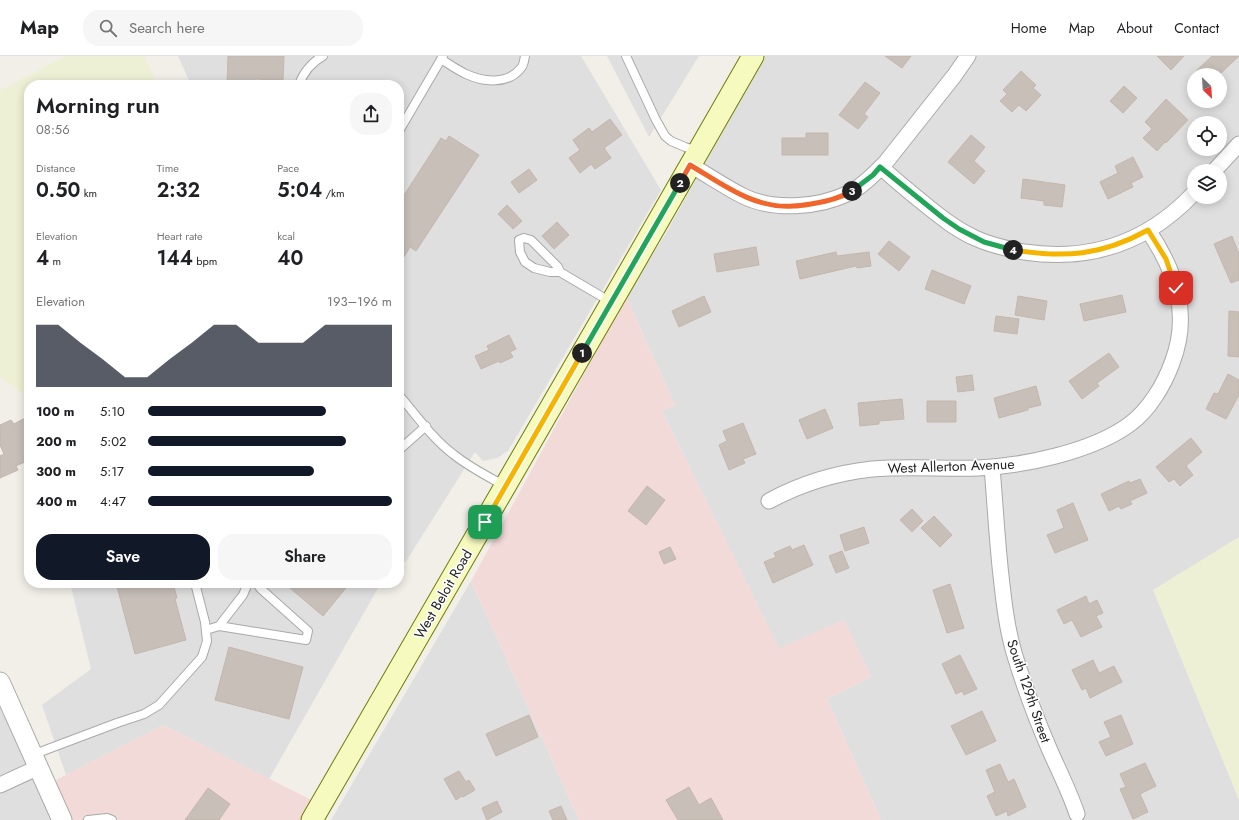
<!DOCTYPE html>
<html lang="en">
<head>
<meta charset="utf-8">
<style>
  body { margin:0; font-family:Jost,sans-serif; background:#f6f6f6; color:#202124; height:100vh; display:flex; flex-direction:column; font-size:15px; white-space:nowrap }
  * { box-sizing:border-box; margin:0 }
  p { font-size:13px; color:#757577 }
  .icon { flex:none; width:22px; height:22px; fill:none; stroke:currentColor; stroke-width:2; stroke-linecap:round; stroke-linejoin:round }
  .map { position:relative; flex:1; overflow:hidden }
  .details { position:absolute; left:24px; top:24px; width:380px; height:508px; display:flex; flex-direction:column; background:#fff; border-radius:16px; box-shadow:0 2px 10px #0003 }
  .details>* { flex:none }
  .needle { width:26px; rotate:155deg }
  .tools { position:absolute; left:1187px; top:12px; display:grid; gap:8px }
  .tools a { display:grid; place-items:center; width:40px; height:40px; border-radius:50%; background:#fff; box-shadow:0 2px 10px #0003; font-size:20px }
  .pin { position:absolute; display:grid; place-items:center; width:34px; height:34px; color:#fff; margin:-17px; border-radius:8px; box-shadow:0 2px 6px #0006 }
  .km { position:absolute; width:20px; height:20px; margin:-10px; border-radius:50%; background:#222; color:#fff; font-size:11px; line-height:20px; text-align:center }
  .round { display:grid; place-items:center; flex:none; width:42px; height:42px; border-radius:16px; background:#f6f6f6 }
  .summary { display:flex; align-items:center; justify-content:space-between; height:68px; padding:0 12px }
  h1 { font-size:22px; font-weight:600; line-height:30px }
  .figures { display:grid; grid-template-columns:repeat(3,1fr); gap:6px; height:68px; padding:4px 12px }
  .figures div { display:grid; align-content:center }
  .figures b { font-size:20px; font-weight:600 }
  .figures small { font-size:11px; font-weight:400 }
  .figures p { font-size:11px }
  .chart { height:112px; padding:8px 12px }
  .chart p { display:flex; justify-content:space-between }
  .chart svg { width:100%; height:72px; margin-top:4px; fill:#111827; opacity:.7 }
  .action { display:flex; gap:8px; margin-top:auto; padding:8px 12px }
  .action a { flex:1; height:46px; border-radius:16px; background:#111827; color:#fff; font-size:16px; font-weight:600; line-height:46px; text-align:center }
  .action a+a { background:#f6f6f6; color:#202124 }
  ul { padding:0 12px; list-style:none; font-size:13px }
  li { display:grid; grid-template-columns:64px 48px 1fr; align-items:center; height:30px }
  li i { height:10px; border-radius:5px; background:#111827 }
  header { display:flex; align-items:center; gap:24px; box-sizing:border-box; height:56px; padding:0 20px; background:#fff; border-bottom:1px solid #e0e0e0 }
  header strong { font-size:19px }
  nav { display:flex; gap:22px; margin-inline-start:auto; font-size:14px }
  .search { width:280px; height:36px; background:#f6f6f6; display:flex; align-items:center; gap:10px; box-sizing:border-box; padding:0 14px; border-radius:16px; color:#757577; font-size:15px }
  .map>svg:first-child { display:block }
</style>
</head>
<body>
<header>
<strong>Map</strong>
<div class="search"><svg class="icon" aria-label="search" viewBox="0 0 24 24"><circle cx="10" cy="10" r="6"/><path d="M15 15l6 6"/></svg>Search here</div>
<nav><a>Home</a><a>Map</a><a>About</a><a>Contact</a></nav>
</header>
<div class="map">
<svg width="1239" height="764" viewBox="0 0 1239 764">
  <rect width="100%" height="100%" fill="#f2efe9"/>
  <path fill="#e0dfdf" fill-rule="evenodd" d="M178,0H581L661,134L508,395L497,402L483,405L475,396L405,507L399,494V29H191Z
    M607,0H699L649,81Z
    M765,0H1239V764H881L827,643L871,621L844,564L779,593L662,355L675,349L626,241L666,177ZM1194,19H1220V45H1194ZM1194,67H1220V93H1194ZM1194,115H1220V141H1194Z
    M471,525L579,764H331Z
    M70,527H381L269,723L163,669L66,719L42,649L91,613Z
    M0,645L53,764H0Z"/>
  <path fill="#f2dad9" d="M626,241L675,349L662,355L779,592L844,564L871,621L827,643L881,764H579L471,525Z
    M163,669L321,749L312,764H62L46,729Z"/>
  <path fill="#eef0d5" d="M66,0H145L157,29H29V342L0,322V34Z
    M1239,481V744L1153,534Z"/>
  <path fill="#c7bfb8" stroke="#c4b6ab" d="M228,0H284L283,24L254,23L253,29H227Z
    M885,0H911L902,12Z
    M1157,0H1184L1171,14Z
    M1212,0H1239L1219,19H1192Z
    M1021,15L1036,29L1033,32L1041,39L1026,55L1019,49L1012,56L1000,45L1007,38L1003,34Z
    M865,26L880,37L864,58L868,61L858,73L839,59Z
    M1124,30L1137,42L1123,57L1110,45Z
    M1166,43L1188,64L1166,87L1165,86L1157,95L1143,82L1152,73L1145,66Z
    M610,63L622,79L604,92L611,102L595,113L591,108L580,117L569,102L580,94L573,84L589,72L592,76Z
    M806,77H828V99H782V82H806Z
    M971,79L985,91L974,105L985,115L974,128L948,106Z
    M449,80L479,99L416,195L410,191L399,209V147L441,82L446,85Z
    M1133,101L1143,121L1131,127L1133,131L1108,143L1100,126L1118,117L1115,110Z
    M529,113L537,124L519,137L511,126Z
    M1023,123L1065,129L1062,151L1044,149V145L1021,142Z
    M507,149L522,165L513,173L498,158Z
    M557,166L569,179L554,193L542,180Z
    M1232,180L1239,198V224L1231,227L1214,188Z
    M889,185L910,201L899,215L878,198Z
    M756,191L759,209L717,216L714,198Z
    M836,196L837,200L869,196L871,210L857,212L856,210L800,223L796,205Z
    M932,214L971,230L964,248L925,233Z
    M1122,239L1126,256L1084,265L1080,248Z
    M704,240L711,256L679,271L672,255Z
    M1018,240L1047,245L1044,264L1015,259Z
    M1229,255L1239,256V301L1228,300Z
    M996,260L1019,263L1017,278L994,275Z
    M509,279L516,293L510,296L513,301L500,307L499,305L481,313L475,300L489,294L487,290Z
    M1109,297L1119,311L1097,327L1099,330L1082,343L1069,325Z
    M1228,318L1239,324V339L1226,363L1206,353L1214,337L1218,338Z
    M972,319L974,334L958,336L956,321Z
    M1036,330L1041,349L1028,352V354L999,362L994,342Z
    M902,343L904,363L879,365V368L860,370L858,347Z
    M927,345H956V366H927Z
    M825,353L833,372L807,383L799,364Z
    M29,360V404L16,410L18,414L0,422V400L4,398L0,389V369L11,364L14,368Z
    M743,367L756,398L743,403L745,407L729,414L719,389L727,385L723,375Z
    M1191,382L1202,396L1186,410L1193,419L1180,430L1174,423L1169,426L1156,411Z
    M1140,423L1147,437L1130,445L1132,448L1121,453L1119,450L1109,455L1101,438L1129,425L1130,427Z
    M647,430L665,444L646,469L628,455Z
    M1073,447L1088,484L1055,497L1047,479L1064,472L1057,454Z
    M912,453L923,465L912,476L900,464Z
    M934,460L952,479L940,491L921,472Z
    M864,471L869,487L845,495L840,479Z
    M804,489L813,509L773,527L764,506L776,501L774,497L790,490L792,494Z
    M670,491L676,503L664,508L659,496Z
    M842,495L849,512L836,517L829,500Z
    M116,527H173L177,542L175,543L186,584L135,598Z
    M284,527H350L323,560Z
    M950,528L964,572L947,577L933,534Z
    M1086,540L1089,548L1097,544L1103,557L1096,560L1102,571L1081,581L1072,564L1064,568L1057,554Z
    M229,591L303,611L289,663L215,644Z
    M960,599L977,633L964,639L962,635L956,638L942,608Z
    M1093,604L1099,617L1114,610L1122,626L1090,642L1086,632L1082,634L1072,614Z
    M982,655L996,685L966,699L951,670Z
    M529,659L538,681L496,700L486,678Z
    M1121,659L1133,688L1106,700L1099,686L1111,681L1104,666Z
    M1145,707L1156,730L1140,738L1148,756L1133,763L1120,733L1126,731L1120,718Z
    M1000,708L1008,726L1014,723L1026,751L1008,760L1007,755L996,760L987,740L995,736L986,714Z
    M459,715L466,726L469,724L475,734L463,741L462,740L456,744L444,723Z
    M689,731L699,749L711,742L723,764H678L666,744Z
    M208,732L230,748L219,764H185Z
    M497,745L502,756L487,764L482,752Z
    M561,750L567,764H553L549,755Z"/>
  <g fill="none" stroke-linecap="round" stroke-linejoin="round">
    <defs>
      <path id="service" d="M626,0L656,64L665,80L671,85L685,91L697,95
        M441,3C449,8 457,14 466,18C483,26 508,29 521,12C524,9 524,4 525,0
        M299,29C303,17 312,6 323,0
        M399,75L443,0
        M560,216L558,211L531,184L524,182L519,184L520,196L525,206L534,212L550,216H560L611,246
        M399,339C416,359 432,382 453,398C469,411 487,420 505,430
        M399,394L426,370
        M219,570L243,539L248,527
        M206,574L219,570L306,584L308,575L261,533L256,527
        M32,699L117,667L144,658L159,649L202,601L207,585L205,566L195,527
        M88,764L107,762L112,764"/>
      <path id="minor" d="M690,109C708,119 725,131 743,140C773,155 818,152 849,137C863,130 875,117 886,106L954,20L968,0
        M881,111C896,125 911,137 927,150C942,162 957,174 975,182C990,189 1008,193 1024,196C1091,206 1148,186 1194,137
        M1214,115L1239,88
        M992,411C995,447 997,484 1001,520C1004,547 1007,574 1015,600C1025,633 1037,665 1051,697C1060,717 1070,737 1077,758
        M769,445C800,428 836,417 872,413C907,410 942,413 978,412C1023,410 1092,396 1130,368C1149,354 1164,329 1172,307C1191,258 1176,216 1148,174
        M0,729L39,711"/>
      <path id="tertiary" d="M0,626L62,764"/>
      <path id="secondary" d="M312,764L629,216L753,0"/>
    </defs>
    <use href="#service" stroke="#a9a9a9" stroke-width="10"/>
    <use href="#minor" stroke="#a9a9a9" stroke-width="17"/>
    <use href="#tertiary" stroke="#a9a9a9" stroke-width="21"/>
    <use href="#secondary" stroke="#707d05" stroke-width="23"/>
    <use href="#service" stroke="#fff" stroke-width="8"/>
    <use href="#minor" stroke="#fff" stroke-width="15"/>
    <use href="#tertiary" stroke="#fff" stroke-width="19"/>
    <use href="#secondary" stroke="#f7fabf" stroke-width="21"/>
  </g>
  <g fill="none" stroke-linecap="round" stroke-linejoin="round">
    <defs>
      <path id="split-1" d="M485,466L582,297"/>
      <path id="split-2" d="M582,297L680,127"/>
      <path id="split-3" d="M680,127L690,109C722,128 754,153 793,150C799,150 805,149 811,148C825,146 840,142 852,135"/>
      <path id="split-4" d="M852,135L873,119L880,111L943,162L959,173L984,186L1013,194"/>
      <path id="split-5" d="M1013,194C1065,202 1101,200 1148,174L1166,203L1176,232"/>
    </defs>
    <use href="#split-1" stroke="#fff" stroke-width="8"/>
    <use href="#split-2" stroke="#fff" stroke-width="8"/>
    <use href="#split-3" stroke="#fff" stroke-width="8"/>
    <use href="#split-4" stroke="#fff" stroke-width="8"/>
    <use href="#split-5" stroke="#fff" stroke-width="8"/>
    <use href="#split-1" stroke="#f5b400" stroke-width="5"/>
    <use href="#split-2" stroke="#22a559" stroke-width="5"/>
    <use href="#split-3" stroke="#f0652b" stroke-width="5"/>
    <use href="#split-4" stroke="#22a559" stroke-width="5"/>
    <use href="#split-5" stroke="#f5b400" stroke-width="5"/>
  </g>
  <g text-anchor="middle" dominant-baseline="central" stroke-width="3" stroke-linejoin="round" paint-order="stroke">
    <g font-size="14" fill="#222" stroke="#fff">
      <text transform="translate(951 410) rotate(-2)">West Allerton Avenue</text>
      <text transform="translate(443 538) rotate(-60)">West Beloit Road</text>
      <text transform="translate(1029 635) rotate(71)">South 129th Street</text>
    </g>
  </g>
</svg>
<div class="tools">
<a><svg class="needle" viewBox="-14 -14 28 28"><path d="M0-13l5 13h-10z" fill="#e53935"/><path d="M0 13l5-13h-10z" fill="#757577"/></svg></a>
<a><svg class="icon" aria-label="locate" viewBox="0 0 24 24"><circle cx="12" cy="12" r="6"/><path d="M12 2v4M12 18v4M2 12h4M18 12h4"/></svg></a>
<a><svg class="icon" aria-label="layers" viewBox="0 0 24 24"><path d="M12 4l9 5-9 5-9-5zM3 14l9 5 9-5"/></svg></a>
</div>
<div class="pin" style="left:485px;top:466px;background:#1e9e55"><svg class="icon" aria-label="arrive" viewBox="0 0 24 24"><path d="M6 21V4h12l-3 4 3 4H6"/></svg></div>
<div class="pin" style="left:1176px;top:232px;background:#d93025"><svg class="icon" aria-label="check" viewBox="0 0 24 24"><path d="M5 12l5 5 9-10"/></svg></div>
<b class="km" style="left:582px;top:297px">1</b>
<b class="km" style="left:680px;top:127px">2</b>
<b class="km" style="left:852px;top:135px">3</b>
<b class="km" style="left:1013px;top:194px">4</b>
<section class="details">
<div class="summary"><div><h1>Morning run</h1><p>08:56</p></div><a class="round"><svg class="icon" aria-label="share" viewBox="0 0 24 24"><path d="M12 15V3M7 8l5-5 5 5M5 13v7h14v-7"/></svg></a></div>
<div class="figures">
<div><p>Distance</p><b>0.50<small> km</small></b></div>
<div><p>Time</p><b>2:32</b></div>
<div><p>Pace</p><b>5:04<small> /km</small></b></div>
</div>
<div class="figures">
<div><p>Elevation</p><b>4<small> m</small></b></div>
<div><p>Heart rate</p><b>144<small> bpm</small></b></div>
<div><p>kcal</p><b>40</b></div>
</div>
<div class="chart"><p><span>Elevation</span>193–196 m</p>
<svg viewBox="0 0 160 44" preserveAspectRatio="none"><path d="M0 44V6L10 6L20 17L30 27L40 38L50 38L60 27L70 17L80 6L90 6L100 17L110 17L120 17L130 6L140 6L150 6L160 6V44z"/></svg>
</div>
<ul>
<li><b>100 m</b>5:10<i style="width:73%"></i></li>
<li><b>200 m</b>5:02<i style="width:81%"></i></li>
<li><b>300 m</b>5:17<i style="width:68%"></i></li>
<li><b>400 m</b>4:47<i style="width:100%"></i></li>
</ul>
<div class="action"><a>Save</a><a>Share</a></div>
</section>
</div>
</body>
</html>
